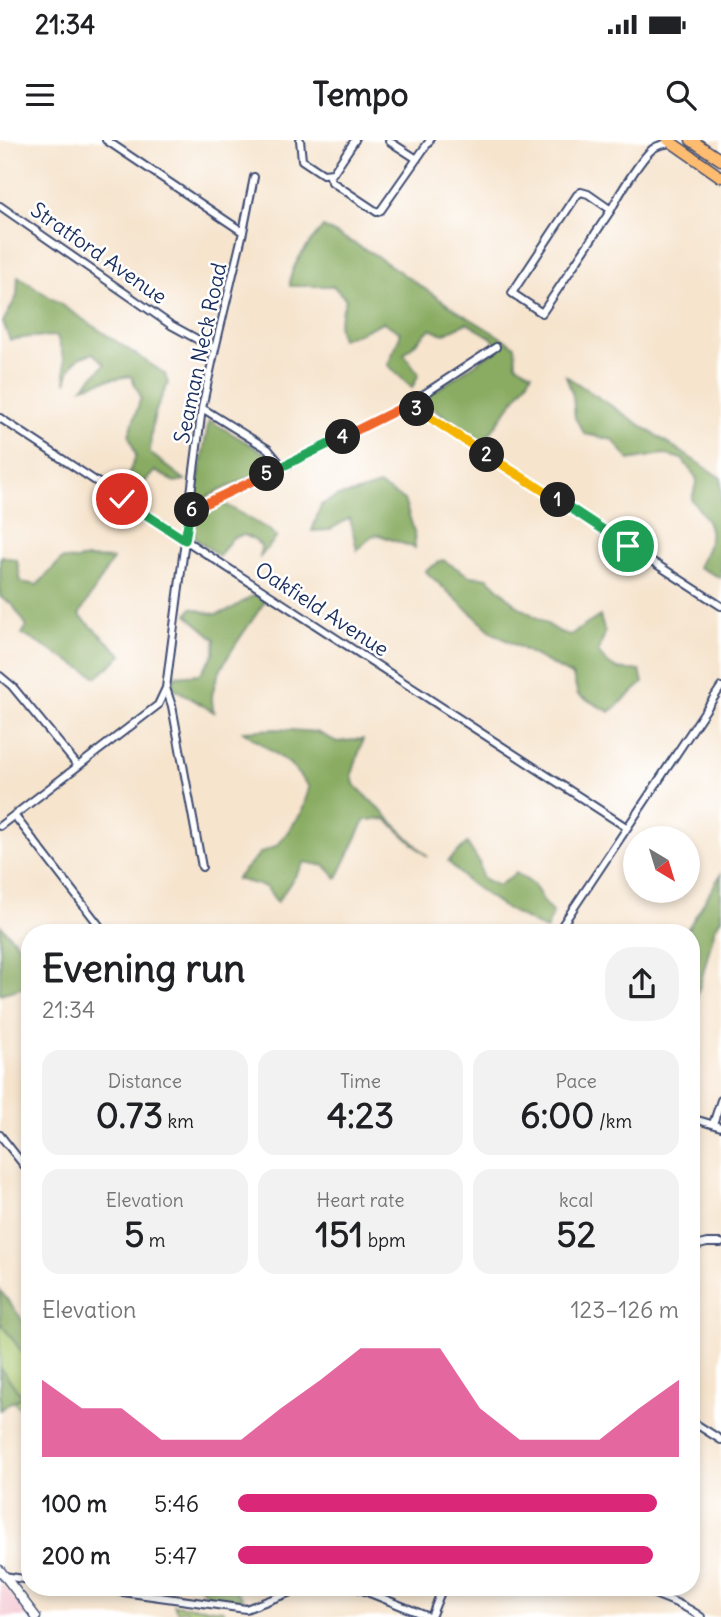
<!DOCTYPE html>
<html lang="en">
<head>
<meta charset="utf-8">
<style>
  body { margin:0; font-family:Delius,sans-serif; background:#f2f2f2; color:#202124; height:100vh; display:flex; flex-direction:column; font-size:26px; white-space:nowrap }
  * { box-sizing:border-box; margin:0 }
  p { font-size:23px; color:#757577 }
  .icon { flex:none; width:38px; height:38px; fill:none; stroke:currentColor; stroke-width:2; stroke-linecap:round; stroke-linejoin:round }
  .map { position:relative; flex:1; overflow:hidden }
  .sheet { position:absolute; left:21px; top:784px; width:679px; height:672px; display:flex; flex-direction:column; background:#fff; border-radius:28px; box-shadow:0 4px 10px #0003 }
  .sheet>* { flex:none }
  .needle { width:46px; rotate:142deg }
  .buttons { position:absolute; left:623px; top:686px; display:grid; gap:14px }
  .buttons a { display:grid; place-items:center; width:77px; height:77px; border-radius:50%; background:#fff; box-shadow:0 4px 10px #0003; font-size:35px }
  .pin { position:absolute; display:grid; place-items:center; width:60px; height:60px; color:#fff; margin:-30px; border:4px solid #fff; border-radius:50%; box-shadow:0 2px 7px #0007 }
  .km { position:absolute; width:35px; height:35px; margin:-18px; border-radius:50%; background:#222; color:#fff; font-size:19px; line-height:35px; text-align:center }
  .round { display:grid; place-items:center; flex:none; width:74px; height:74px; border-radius:28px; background:#f2f2f2 }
  .overview { display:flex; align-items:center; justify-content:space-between; height:119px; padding:0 21px }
  h1 { font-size:38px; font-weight:800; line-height:52px }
  .metrics { display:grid; grid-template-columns:repeat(3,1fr); gap:10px; height:119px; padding:7px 21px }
  .metrics div { display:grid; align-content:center; border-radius:18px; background:#f2f2f2; text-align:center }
  .metrics b { font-size:35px; font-weight:800 }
  .metrics small { font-size:19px; font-weight:400 }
  .metrics p { font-size:19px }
  .chart { height:196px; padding:14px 21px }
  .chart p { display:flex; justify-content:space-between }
  .chart svg { width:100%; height:126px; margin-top:7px; fill:#db2777; opacity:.7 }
  ul { padding:0 21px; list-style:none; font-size:23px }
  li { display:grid; grid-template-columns:112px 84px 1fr; align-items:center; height:52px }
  li i { height:18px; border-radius:9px; background:#db2777 }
  .status { display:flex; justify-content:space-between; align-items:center; height:49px; padding:0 35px; background:#fff; direction:ltr }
  .status svg { height:19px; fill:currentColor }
  header { display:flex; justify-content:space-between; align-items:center; height:91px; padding:0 21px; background:#fff; font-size:32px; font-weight:800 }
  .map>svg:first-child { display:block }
</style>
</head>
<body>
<div class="status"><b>21:34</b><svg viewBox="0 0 49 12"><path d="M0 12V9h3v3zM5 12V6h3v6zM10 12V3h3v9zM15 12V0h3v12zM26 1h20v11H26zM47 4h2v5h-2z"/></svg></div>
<header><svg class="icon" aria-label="menu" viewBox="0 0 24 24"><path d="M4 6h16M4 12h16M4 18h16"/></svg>Tempo<svg class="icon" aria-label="search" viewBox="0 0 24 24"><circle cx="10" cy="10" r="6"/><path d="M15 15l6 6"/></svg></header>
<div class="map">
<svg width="721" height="1477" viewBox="0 0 721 1477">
  <rect width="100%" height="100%" fill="#fff"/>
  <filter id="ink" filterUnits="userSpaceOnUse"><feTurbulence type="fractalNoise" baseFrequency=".0143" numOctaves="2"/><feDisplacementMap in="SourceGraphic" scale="14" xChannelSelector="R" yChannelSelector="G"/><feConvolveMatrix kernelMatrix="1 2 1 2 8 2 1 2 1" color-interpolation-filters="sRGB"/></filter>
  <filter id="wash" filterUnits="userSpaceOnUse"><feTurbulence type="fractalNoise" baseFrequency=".00686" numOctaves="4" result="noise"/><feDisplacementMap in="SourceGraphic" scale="28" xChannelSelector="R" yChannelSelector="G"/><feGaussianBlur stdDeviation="1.57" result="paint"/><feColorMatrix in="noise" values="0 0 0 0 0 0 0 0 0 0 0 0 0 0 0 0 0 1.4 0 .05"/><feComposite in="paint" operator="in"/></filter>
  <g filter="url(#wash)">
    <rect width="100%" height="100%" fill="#f6e4cd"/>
    <path fill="#f6cfd8" d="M0,1440L29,1477H0Z"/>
    <path fill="#acc86f" stroke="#647c66" stroke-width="2" d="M0,1182L30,1223V1278L13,1261L23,1257L0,1228Z
      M174,1465L223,1470L226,1477H191L186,1470L177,1471Z"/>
    <path fill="#89ac62" stroke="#526e60" stroke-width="2" d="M323,87L372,113L456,170L515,206L516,224L532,233L527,242L484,302L425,263L431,254L498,208L492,198L467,183L443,194L430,189L404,214L419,234L412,248L388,225L401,193L383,182L359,193L341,199L338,185L346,159L333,146H290C288,126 311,102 323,87Z
      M18,136L165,234L168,244C154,271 151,282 150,313L185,340L175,342L155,331L137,350L123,347L136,316L129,295L141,257L131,236L107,240L83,247L105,224L93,213C74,218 71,223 66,243L64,219L57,196L30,197L10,200L3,182L17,156Z
      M566,236L721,338V438L698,427C716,393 715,390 692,360L697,339L682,319L663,314L629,320L613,300L585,294L575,278L573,256Z
      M209,280L266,314L273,326L194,363Z
      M379,345L404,360L414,391L415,408L379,395L372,396L357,410L350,378L329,390L312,391L321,365L338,356L355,353Z
      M223,363L269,390L277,397L260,417L261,406L255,400L244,395L232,398L219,416L195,398C193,374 205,372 223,363Z
      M2,416L17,420L21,442L37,445L62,419L76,420L87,418L113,419L79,475L122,515L97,537L22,494L27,486L12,464L0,457V419Z
      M443,420L470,436L488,438L515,464L560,492L570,495L600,476L605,493L598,512C612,530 618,531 640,530L643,543L610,572L578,555L573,536L493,493L425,431Z
      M255,455L265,461C250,485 218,524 213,551C211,558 212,565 214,572L172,547L175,536L200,534L214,514L215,499L187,475L192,468C199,470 209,474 216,474C230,473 243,460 255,455Z
      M275,589L317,592L337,602L363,599L352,635L354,644L428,717L386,679L365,680L337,738L325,726L305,722L277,762L266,747L236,739L260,713L278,705L302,672L309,647L290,624L243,591Z
      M467,703L479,722L482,738L498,746L516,733L534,745L544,762L553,774L546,790L503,767L467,741L448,721Z
      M721,734V779L715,788L691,879V793H671L687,790Z
      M0,785L30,817V840L25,847L0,854Z
      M0,1150L30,1190V1223L0,1182Z
      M0,1228L23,1257L13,1261L0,1270Z
      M200,1447H233L243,1459C223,1462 214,1465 200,1447Z"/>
  </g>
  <g filter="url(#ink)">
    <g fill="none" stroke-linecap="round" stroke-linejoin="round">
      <defs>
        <path id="minor" d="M106,0L243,92
          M300,0L302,20L323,34L333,33L355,0
          M389,1L417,19
          M329,34L332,42L377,72L381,70L430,0
          M0,66L171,185L215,209
          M611,70L588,54L581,52L577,55L512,153L542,173L611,70C618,56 643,15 654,8C660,4 665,4 671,3
          M409,264L721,466
          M202,268L268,309L283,327
          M0,278L185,400L626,687
          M190,371L283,327L409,264L496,207
          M0,536L12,546L78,626
          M14,675L105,793
          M0,686L158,565L166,548
          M202,727L172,566L166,548L202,268L215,209L243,92L254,37
          M557,793L721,547
          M691,978L721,987
          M713,984L721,960
          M0,995L30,1033
          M691,1107L707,1103H721
          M691,1283L696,1284L721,1300
          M4,1436L30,1440
          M87,1447L246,1469L304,1447
          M355,1447L429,1477
          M636,1447C658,1456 682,1463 701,1477
          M431,1477L443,1447"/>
        <path id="tertiary" d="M0,1430L36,1477"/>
        <path id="primary" d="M668,0L721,37
          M691,0L721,20"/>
      </defs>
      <use href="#minor" stroke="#3c4a6f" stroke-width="10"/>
      <use href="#tertiary" stroke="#3c4a6f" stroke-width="11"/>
      <use href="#primary" stroke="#3c4a6f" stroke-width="13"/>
      <use href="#minor" stroke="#fff" stroke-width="6"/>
      <use href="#tertiary" stroke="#fff" stroke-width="8"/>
      <use href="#primary" stroke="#febc70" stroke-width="10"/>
    </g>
  </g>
  <g fill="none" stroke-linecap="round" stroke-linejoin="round" filter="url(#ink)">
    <defs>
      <path id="split-1" d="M558,360L628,406"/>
      <path id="split-2" d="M487,315L558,360"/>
      <path id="split-3" d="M417,269L487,315"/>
      <path id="split-4" d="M343,297L409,264L417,269"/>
      <path id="split-5" d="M267,334L343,297"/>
      <path id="split-6" d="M192,370L267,334"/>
      <path id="split-7" d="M142,372L185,400L190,371L192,370"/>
      <path id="split-8" d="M122,359L142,372"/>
    </defs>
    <use href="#split-1" stroke="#fff" stroke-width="14"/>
    <use href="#split-2" stroke="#fff" stroke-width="14"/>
    <use href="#split-3" stroke="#fff" stroke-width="14"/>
    <use href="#split-4" stroke="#fff" stroke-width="14"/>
    <use href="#split-5" stroke="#fff" stroke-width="14"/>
    <use href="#split-6" stroke="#fff" stroke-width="14"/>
    <use href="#split-7" stroke="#fff" stroke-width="14"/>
    <use href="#split-8" stroke="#fff" stroke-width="14"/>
    <use href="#split-1" stroke="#22a559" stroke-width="9"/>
    <use href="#split-2" stroke="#f5b400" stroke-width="9"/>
    <use href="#split-3" stroke="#f5b400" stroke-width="9"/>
    <use href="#split-4" stroke="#f0652b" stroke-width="9"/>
    <use href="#split-5" stroke="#22a559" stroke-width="9"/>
    <use href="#split-6" stroke="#f0652b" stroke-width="9"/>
    <use href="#split-7" stroke="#22a559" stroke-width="9"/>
    <use href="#split-8" stroke="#f5b400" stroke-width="9"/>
  </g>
  <g text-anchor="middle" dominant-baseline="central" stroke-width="5" stroke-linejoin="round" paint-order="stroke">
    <g font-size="21" fill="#1b2f5e" stroke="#fff">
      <text transform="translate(99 113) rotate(35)">Stratford Avenue</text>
      <text transform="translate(200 213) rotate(-78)">Seaman Neck Road</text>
      <text transform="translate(322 469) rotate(33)">Oakfield Avenue</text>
    </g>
  </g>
</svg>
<div class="buttons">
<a><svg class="needle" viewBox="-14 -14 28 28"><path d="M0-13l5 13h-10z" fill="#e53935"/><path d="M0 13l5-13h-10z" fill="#757577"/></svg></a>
</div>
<div class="pin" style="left:628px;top:406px;background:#1e9e55"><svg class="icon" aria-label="arrive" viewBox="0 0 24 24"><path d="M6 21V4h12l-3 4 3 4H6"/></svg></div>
<div class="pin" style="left:122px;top:359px;background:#d93025"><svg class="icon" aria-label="check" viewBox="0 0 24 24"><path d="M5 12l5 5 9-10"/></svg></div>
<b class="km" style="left:558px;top:360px">1</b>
<b class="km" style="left:487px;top:315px">2</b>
<b class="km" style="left:417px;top:269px">3</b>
<b class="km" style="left:343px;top:297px">4</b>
<b class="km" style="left:267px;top:334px">5</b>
<b class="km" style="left:192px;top:370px">6</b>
<section class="sheet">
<div class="overview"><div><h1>Evening run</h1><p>21:34</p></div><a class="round"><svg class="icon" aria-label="share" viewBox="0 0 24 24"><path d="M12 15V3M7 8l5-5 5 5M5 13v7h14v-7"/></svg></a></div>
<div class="metrics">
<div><p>Distance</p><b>0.73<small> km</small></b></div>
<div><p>Time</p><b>4:23</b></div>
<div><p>Pace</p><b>6:00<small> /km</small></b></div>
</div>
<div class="metrics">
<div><p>Elevation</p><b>5<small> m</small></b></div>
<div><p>Heart rate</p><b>151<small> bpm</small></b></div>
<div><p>kcal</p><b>52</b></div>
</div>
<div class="chart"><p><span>Elevation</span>123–126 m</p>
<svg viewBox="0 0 160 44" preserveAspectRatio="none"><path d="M0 44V17L10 27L20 27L30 38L40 38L50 38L60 27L70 17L80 6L90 6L100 6L110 27L120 38L130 38L140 38L150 27L160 17V44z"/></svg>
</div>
<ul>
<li><b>100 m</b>5:46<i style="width:95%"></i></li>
<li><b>200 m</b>5:47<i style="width:94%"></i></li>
</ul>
</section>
</div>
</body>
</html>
